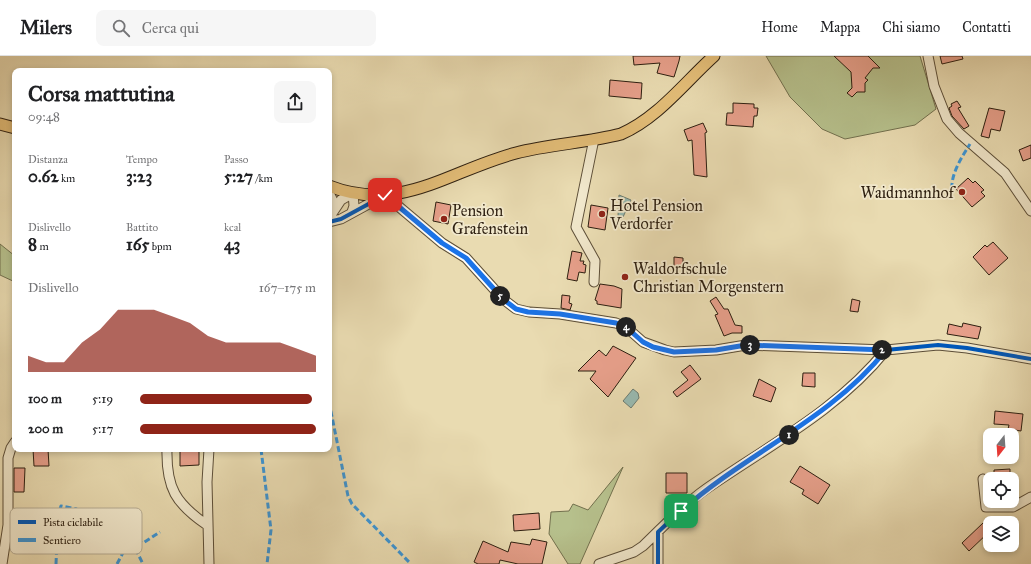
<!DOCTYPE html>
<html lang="it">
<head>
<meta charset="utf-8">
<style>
  body { margin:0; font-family:"IM FELL Great Primer",serif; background:#f6f6f6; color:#202124; height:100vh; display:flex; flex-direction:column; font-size:15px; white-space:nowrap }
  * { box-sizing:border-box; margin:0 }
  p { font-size:13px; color:#757577 }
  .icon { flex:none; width:22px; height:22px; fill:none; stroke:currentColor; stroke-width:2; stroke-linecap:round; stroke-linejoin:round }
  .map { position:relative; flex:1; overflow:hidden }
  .drawer { position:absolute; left:12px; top:12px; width:320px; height:384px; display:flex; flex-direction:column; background:#fff; border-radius:8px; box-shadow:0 2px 6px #0003 }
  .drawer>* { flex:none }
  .needle { width:26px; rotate:197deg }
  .fabs { position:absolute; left:983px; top:372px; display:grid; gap:8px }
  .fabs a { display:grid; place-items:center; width:36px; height:36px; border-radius:8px; background:#fff; box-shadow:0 2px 6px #0003; font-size:20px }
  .pin { position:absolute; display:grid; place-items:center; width:34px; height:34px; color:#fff; margin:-17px; border-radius:8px; box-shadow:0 2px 6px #0006 }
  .km { position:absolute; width:20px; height:20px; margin:-10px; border-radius:50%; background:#222; color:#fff; font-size:11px; line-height:20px; text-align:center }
  .round { display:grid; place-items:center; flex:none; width:42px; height:42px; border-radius:8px; background:#f6f6f6 }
  .overview { display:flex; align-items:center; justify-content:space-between; height:68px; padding:0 16px }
  h1 { font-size:22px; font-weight:700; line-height:30px }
  .figures { display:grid; grid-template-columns:repeat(3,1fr); gap:6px; height:68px; padding:4px 16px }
  .figures div { display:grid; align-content:center }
  .figures b { font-size:17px; font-weight:700 }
  .figures small { font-size:11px; font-weight:400 }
  .figures p { font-size:11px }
  .chart { height:112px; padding:8px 16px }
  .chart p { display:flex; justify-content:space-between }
  .chart svg { width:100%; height:72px; margin-top:4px; fill:#8f2418; opacity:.7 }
  ul { padding:0 16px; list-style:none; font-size:13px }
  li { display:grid; grid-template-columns:64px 48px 1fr; align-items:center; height:30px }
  li i { height:10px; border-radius:5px; background:#8f2418 }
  header { display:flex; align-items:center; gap:24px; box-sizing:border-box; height:56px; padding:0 20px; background:#fff; border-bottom:1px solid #e0e0e0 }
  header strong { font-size:19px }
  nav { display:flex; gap:22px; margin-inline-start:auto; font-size:14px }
  .search { width:280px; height:36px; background:#f6f6f6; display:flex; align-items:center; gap:10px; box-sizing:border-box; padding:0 14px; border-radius:8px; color:#757577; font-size:15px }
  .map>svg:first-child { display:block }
</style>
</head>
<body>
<header>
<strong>Milers</strong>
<div class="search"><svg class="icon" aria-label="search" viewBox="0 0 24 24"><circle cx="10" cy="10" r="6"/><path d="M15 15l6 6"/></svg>Cerca qui</div>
<nav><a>Home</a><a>Mappa</a><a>Chi siamo</a><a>Contatti</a></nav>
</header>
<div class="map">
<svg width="1031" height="508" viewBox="0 0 1031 508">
  <rect width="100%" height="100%" fill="#e9dbb1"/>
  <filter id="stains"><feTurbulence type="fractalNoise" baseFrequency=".005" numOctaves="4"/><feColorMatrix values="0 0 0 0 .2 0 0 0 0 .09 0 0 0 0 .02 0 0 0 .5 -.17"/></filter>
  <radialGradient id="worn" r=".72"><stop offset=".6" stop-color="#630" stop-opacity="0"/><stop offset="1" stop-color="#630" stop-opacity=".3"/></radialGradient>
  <path fill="#b6c08c" stroke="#72704e" d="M766,0H920L936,53L915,69L845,83L822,73L790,41Z
    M0,188L15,200V226L0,219Z
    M623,411L580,508H568L549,478L551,456L569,455L573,448L588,454Z"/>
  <path fill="#98bab1" stroke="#6d7c71" d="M619,139L631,144L623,161L618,160Z
    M633,333L638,337L639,342L631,352L623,345Z"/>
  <path fill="#e69f8a" stroke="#2d1f10" d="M633,0H680L679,5L674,21L657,17L660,7L634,9Z
    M834,0H868L880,12H873L865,22L868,24L865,27V36H857L852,41L847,37L852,32L851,16Z
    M940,0H962L963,3L942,8Z
    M610,24L642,27L641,43L609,40Z
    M957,45L961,51L958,52L969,70L964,73L952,60L949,52L952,50L951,48Z
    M733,47L754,48V52H758L757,60H754L753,71L726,69L727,57H733Z
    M989,52L1005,55L1000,75L991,73L989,82L981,80Z
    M703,67L707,76L705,77L707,121L694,119L692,84L688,85L684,74Z
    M1031,89V102L1023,105L1019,94Z
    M968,122L973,127L975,125L984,134L981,136L985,140L972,151L956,133Z
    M436,146L451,149L448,168L433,165Z
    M591,149L608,152L605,174L588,171Z
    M993,186L1008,202L989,219L973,201L985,189L987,191Z
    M572,195L582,197L580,205H584L583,208L586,209L585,217L579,216L577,225L567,223Z
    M674,201L683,202V212L674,211Z
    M600,228L614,230L622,233L621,252L597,248V245L595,244Z
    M562,239L570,240L569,247L572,248L570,254L561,252Z
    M716,241L724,253H728L735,269L742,270V277H732L724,280L715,259L718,258L710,245Z
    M852,243L860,245L858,256L850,255Z
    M963,267L981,271L978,283L947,278L949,268L962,271Z
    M613,290L636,302L608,341L590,323L596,315H578L599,294L606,300Z
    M690,309L701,323L677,341L673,336L688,324L681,316Z
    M803,317H815V331L802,330Z
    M759,323L776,332L771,346L753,340Z
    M995,355L1023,358L1021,375L1008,373L1009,369L994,368Z
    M33,393H48L49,410H34Z
    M180,393H199V409L180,410Z
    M800,410L830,429L818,448L802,438L804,434L790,426Z
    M14,412H25L24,436H14Z
    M1010,413V423H994V414Z
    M666,417H687V437H666Z
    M539,457L540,473L514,475L513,459Z
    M983,467L990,475L969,495L962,487Z
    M532,483L547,486L542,508H518L500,504L499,508H478L474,506L483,485L508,496L511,486L530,489Z"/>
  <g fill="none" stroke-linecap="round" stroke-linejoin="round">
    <defs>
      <path id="minor" d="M928,0L934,30L947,63L959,77L1005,117L1031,155
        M594,83L576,171L595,205L594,226
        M329,137L334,147L332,156
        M329,162L341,144L353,137L354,150L352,156
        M329,166L341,163L385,139L442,187L466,202L503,243L516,253L529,256L560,258L616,267L626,271L643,286L665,294L674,296L716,294L746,289L886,294L938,289L967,292L1031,303
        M167,393C166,432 176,448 207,469
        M983,423L986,451H1013L1031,441
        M658,476V508
        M2,508L8,469V402L11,392L15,386
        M209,508L207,426L209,393
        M599,508L634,496L643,490C663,471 683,449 706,433C768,390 838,354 886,294"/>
      <path id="major" d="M0,68L15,72
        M329,130C401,158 450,114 516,97C550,88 586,87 621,78C658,62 684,27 714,0"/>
    </defs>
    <use href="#minor" stroke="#5c4e38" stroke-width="11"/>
    <use href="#major" stroke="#2d1f10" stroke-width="13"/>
    <use href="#minor" stroke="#f1e8cc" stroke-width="9"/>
    <use href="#major" stroke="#e4be78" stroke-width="11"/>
    <path stroke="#3c94d3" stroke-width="3" stroke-dasharray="6 3" stroke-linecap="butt" d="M952,133C951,117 962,101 970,88
      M329,346L348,440L352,448L411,508
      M261,393L271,474L267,508
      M126,491L136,494L143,508
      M56,508L58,460L61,450L77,453
      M117,508L126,491L125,486L135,484L143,487L160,476"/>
    <defs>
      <path id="cycleway" d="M329,166L341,163L385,139L442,187L466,202L503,243L516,253L529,256L560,258L616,267L626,271L643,286L665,294L674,296L716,294L746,289L886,294L938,289L967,292L1031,303
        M658,508V476C673,462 689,446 706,433C768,389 837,355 886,294"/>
    </defs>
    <use href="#cycleway" stroke="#f1e8cc" stroke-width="6"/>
    <use href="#cycleway" stroke="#0057b8" stroke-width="4"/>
  </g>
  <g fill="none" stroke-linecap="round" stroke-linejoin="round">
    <defs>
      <path id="route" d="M385,139L442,187L466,202L503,243L516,253L528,256L560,258L616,267L626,271L643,286L653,291L674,296L716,294L746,289L886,294C830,364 746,397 681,455"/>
    </defs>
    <use href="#route" stroke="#fff" stroke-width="8"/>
    <use href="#route" stroke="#1a73e8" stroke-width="5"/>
  </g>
  <g fill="#8f2418" stroke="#f1e8cc" stroke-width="1.5">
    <circle cx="962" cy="136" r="4"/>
    <circle cx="602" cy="158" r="4"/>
    <circle cx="444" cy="163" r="4"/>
    <circle cx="625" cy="221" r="4"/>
  </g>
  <g text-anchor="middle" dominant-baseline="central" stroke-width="3.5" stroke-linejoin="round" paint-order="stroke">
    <g font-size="16" fill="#2d1f10" stroke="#f1e8cc" text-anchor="start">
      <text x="954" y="136" text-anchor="end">Waidmannhof</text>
      <text x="610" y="149">Hotel Pension<tspan x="610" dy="18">Verdorfer</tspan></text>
      <text x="452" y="154">Pension<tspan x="452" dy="18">Grafenstein</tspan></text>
      <text x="633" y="212">Waldorfschule<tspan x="633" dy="18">Christian Morgenstern</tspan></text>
    </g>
  </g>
  <rect x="10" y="452" width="132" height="46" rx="6" fill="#f1e8cc" stroke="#b6ac94" stroke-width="1"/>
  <rect x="18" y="464" width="18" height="4" fill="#0057b8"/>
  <rect x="18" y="482" width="18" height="4" fill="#3c94d3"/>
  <g font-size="11" fill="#2d1f10">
    <text x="43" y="470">Pista ciclabile</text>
    <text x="43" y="488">Sentiero</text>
  </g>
  <rect width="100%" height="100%" filter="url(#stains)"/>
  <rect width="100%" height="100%" fill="url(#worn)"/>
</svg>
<div class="fabs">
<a><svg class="needle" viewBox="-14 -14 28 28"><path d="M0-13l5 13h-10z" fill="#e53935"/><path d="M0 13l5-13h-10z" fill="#757577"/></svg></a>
<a><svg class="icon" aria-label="locate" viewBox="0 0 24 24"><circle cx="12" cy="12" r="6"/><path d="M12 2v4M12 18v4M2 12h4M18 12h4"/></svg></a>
<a><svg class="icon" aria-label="layers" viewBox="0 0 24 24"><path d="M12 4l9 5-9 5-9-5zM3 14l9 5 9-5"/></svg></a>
</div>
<div class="pin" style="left:681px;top:455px;background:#1e9e55"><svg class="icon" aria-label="arrive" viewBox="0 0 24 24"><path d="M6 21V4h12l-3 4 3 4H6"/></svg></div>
<div class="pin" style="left:385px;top:139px;background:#d93025"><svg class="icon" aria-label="check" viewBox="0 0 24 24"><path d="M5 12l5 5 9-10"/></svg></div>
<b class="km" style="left:789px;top:379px">1</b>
<b class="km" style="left:882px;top:294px">2</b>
<b class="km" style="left:750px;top:289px">3</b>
<b class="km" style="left:626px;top:271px">4</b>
<b class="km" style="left:500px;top:240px">5</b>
<section class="drawer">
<div class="overview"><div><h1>Corsa mattutina</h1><p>09:48</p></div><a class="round"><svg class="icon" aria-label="share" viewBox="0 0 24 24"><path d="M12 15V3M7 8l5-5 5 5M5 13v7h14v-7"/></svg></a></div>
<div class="figures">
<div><p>Distanza</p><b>0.62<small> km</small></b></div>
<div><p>Tempo</p><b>3:23</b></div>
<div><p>Passo</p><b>5:27<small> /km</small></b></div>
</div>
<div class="figures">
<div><p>Dislivello</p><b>8<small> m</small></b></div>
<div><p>Battito</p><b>165<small> bpm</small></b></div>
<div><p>kcal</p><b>43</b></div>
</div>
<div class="chart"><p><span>Dislivello</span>167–175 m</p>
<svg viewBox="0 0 160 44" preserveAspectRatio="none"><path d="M0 44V34L10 38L20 38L30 26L40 18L50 6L60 6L70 6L80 10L90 14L100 22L110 26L120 26L130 26L140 26L150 30L160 34V44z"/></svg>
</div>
<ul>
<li><b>100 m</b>5:19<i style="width:98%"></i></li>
<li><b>200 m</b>5:17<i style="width:100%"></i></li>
</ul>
</section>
</div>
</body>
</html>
